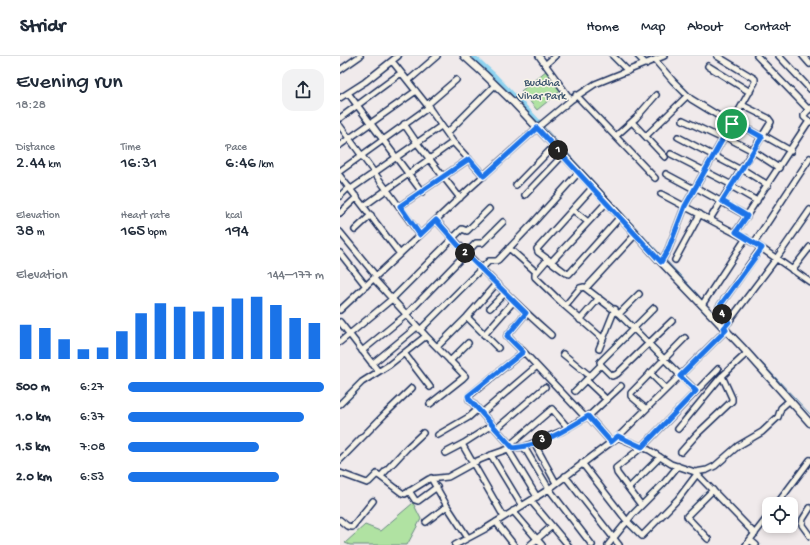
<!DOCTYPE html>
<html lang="en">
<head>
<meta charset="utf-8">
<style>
  body { margin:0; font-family:"Gochi Hand",sans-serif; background:#f2f2f3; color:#1f2937; height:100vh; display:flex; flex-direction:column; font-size:15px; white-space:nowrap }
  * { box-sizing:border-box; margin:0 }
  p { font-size:13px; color:#747a83 }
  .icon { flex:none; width:22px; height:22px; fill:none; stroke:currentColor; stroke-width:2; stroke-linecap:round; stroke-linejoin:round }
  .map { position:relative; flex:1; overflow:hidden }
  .sheet { display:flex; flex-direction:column; background:#fff; width:340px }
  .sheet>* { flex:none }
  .tools { position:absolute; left:422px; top:441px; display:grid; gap:8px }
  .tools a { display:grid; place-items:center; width:36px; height:36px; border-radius:8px; background:#fff; box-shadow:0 2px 6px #0003; font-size:20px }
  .pin { position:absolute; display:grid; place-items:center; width:34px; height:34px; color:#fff; margin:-17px; border:2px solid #fff; border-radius:50%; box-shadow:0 1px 4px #0007 }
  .km { position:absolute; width:20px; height:20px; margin:-10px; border-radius:50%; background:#222; color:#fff; font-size:11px; line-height:20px; text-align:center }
  .round { display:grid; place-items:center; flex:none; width:42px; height:42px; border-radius:12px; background:#f2f2f3 }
  .summary { display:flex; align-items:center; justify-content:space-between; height:68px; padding:0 16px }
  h1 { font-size:22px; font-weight:600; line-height:30px }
  .figures { display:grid; grid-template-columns:repeat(3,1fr); gap:6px; height:68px; padding:4px 16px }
  .figures div { display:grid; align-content:center }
  .figures b { font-size:17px; font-weight:600 }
  .figures small { font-size:11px; font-weight:400 }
  .figures p { font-size:11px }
  .chart { height:112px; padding:8px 16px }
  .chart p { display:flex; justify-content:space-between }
  .chart svg { width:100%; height:72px; margin-top:4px; stroke:#1a73e8; stroke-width:6 }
  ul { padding:0 16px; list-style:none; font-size:13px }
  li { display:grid; grid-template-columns:64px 48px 1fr; align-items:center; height:30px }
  li i { height:10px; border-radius:5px; background:#1a73e8 }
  header { display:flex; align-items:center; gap:24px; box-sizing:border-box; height:56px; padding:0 20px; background:#fff; border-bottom:1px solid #e0e1e3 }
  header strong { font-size:19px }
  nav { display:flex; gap:22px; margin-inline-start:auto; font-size:14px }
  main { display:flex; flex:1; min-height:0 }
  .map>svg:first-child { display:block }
</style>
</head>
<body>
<header>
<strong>Stridr</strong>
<nav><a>Home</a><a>Map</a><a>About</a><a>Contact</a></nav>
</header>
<main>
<section class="sheet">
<div class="summary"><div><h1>Evening run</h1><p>18:28</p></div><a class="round"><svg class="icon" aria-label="share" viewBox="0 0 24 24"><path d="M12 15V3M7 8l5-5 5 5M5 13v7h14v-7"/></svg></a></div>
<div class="figures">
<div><p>Distance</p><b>2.44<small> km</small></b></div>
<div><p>Time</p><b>16:31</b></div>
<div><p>Pace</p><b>6:46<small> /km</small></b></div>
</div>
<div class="figures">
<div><p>Elevation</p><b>38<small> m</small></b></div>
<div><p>Heart rate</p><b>165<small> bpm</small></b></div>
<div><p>kcal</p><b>194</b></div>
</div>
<div class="chart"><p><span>Elevation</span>144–177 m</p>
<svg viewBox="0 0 160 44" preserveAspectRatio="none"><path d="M5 44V23M15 44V25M25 44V32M35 44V38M45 44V37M55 44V27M65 44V16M75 44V10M85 44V12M95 44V15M105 44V12M115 44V7M125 44V6M135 44V11M145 44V19M155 44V22"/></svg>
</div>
<ul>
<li><b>500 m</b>6:27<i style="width:100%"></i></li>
<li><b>1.0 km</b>6:37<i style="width:90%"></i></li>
<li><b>1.5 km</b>7:08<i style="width:67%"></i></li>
<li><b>2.0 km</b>6:53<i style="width:77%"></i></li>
</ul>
</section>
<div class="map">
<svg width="470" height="489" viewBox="0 0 470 489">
  <rect width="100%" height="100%" fill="#f0eaeb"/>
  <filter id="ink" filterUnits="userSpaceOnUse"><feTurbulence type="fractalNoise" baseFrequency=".025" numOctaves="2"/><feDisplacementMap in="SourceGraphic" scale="8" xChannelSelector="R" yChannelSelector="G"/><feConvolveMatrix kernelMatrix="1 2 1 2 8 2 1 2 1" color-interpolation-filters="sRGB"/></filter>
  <g filter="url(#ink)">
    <path fill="#b0e2a2" stroke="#668880" d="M207,14L223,33L197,54L181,35Z
      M73,447L81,463L67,489H10L5,487L25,469L40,475Z"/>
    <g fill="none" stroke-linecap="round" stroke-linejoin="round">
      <path stroke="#6091b6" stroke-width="1" d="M203,70L322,200
        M325,203L363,244
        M365,247L385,268
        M387,270L470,358"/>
      <path stroke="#8ed3f0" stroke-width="4.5" d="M133,0L155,20L198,65"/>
      <defs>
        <path id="minor" d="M199,0L231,44
          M273,0L288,15
          M298,0L306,8
          M417,0L469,54
          M439,0L470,33
          M463,0L470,8
          M315,4L333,25L351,43L392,68
          M52,5L87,49L113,86L144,120
          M205,9L215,0
          M368,10L410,36
          M0,14L20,0
          M68,25L97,0
          M8,37L82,136
          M236,39L315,122
          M0,42L25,26L58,0
          M87,49L116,24
          M470,52L464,59V61L470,66
          M0,62L61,17
          M343,64L383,83
          M393,65L422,81
          M292,66L325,101
          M64,68L77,87L120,142
          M0,70L80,179
          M107,77L155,29
          M423,79L451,95
          M276,80L296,62L316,39
          M306,80L347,40
          M384,80L413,95L439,112
          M338,81L401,114
          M0,89L76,35
          M331,98L392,129
          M402,113L428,129
          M0,115L89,51
          M326,118L354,133
          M0,120L60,198
          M176,129L214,90
          M391,130L417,145
          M253,131L197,193L198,196L226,217L229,218L280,161
          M355,131L407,160
          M11,133L101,70
          M321,138L414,187L470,226
          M185,139L223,99
          M0,140L9,131
          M24,150L113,86
          M60,150L129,103
          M233,154L248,166
          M0,157L17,141
          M370,163L431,66L428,62L402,49
          M96,164C133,205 170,243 211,279
          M15,174L31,159
          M0,176L36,220
          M396,176L469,65
          M414,187L470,102
          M169,192L196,216
          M0,197L26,230
          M208,203L195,218V221L225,250L263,283
          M335,204L360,158
          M211,206L267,146
          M321,206L328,194L345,150L415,26V23L377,0
          M452,214L470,191
          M34,223L86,280L125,320L123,322L90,348
          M246,232L296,178
          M362,249L406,182
          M225,250L240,232L244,231L279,258L356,335
          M150,252L165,237
          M314,252L260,306L261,309L272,320L277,318L332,265
          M0,254L129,133L197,72L231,44L255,28L324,0
          M279,258L299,238
          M127,261L158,292
          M240,264L259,242
          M0,266L38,315
          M389,266L379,254V251L421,192
          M384,272L436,203L470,154
          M80,274L149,205H156L158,204L194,166L239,116
          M144,279L174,245
          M0,286L52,243L122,173L127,175L149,153
          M97,291L127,261L156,228
          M259,293L275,253
          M182,294L245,361
          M22,295L66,259L136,187H142L163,166
          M64,297L90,331
          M223,298L250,320
          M110,305L128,287
          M32,308L77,271
          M310,317L326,333
          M246,324L267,344
          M235,335L261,309
          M0,348L22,326L49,309L86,280
          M306,353L291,340V337L345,282
          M142,357L197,310
          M248,360L271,386
          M156,373L205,331
          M338,373L380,322L407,297
          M98,379L129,361L138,353
          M278,381L309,394L331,408L355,416L415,478
          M194,387L216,427
          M122,388L164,461
          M170,389L212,353L228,372
          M184,391L209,433L252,489
          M173,392L129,343V340L183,296L167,280L186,257
          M168,393L197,441
          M341,396L357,378L392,345V342L382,320
          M105,397L124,387L152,369
          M151,399L182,450
          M0,404L46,357L72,332
          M242,407L287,465L302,480L338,443L357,418
          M355,416L367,414L375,410L398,390L422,376L438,361L441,352L450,344
          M0,417L27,427L29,426L37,418L62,437L65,438L89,423L108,421L137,405L154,398L171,392L184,391L222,375L251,358L281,330
          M41,420L67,392L83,377
          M225,420L279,489
          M91,422L107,450L128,482
          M289,432L320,401
          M69,435L75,444L78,445L97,431
          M191,445L228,489
          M437,448L470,404
          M301,449L277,417L276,412L302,391L378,313
          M470,452L463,463L462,469L470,480
          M173,455L202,489
          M0,464L7,470L12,471L33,445
          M86,466L107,450
          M156,466L174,489
          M368,483L348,462L347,460L373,434
          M410,484L416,489
          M115,489L145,473L209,433L278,381L386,274
          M190,489L212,470
          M268,489L293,458L324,427L338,410
          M406,489L429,459"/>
        <path id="major" d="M124,0L144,18L173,46L257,135L321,206L402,291L470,367"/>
      </defs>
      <use href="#minor" stroke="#1b2f5e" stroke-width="8"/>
      <use href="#major" stroke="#1b2f5e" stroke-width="9"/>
      <use href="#minor" stroke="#f7f3e8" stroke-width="5"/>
      <use href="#major" stroke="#f7f3e8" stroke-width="6"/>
    </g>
  </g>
  <g fill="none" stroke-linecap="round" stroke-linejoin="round" filter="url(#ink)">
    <defs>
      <path id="route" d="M393,65L422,81L382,145L407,160L396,176L422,192L379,251V254L389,266L384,272L386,274L340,320L356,335L302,391L278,380L271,386L248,360C226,374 200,390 173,392L129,343L128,340L183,296L167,280L186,257L126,198L96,164L80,179L60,150L129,103L144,120L197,72L321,206L328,194L345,150Z"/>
    </defs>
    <use href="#route" stroke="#fff" stroke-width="8"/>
    <use href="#route" stroke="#1a73e8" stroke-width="5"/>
  </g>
  <g text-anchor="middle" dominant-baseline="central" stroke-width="3" stroke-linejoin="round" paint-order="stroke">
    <g font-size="11" fill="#39536c" stroke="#f7f3e8">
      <text x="202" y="28">Buddha<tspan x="202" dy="13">Vihar Park</tspan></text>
    </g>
  </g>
</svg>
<div class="tools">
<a><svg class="icon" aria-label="locate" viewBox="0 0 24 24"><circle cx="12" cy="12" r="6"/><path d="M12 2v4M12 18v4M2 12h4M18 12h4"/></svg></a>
</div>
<div class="pin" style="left:392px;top:68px;background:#1e9e55"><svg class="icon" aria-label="arrive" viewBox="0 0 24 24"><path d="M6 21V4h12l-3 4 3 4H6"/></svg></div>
<b class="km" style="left:218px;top:94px">1</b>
<b class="km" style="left:125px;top:197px">2</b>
<b class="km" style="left:202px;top:384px">3</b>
<b class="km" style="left:382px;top:258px">4</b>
</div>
</main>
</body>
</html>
